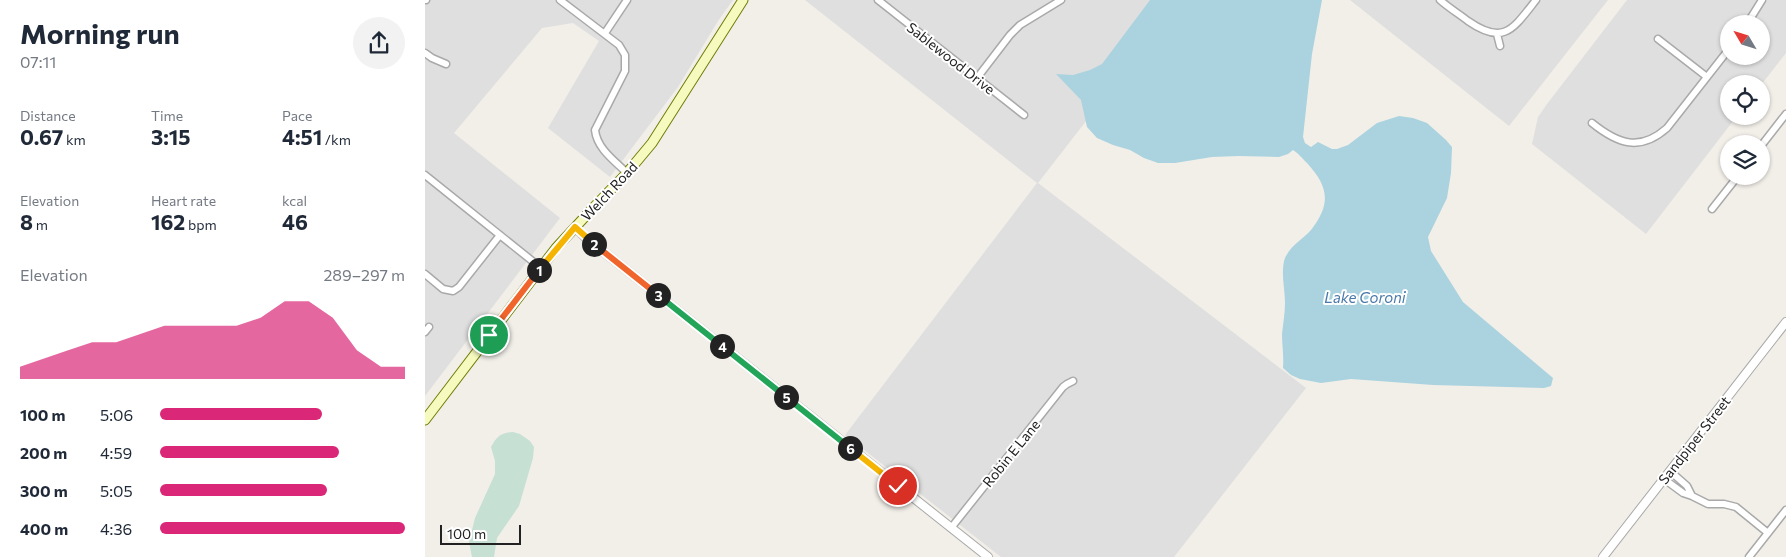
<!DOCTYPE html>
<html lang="en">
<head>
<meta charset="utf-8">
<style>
  body { margin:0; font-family:Commissioner,sans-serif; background:#f2f2f3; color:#1f2937; height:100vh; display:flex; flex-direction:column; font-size:19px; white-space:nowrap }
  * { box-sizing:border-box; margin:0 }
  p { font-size:16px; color:#747a83 }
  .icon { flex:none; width:28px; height:28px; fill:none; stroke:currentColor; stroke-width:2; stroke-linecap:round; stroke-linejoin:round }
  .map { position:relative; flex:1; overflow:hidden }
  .side { display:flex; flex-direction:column; background:#fff; width:425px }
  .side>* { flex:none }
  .needle { width:32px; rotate:308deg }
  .tools { position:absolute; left:1295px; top:15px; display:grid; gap:10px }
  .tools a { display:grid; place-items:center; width:50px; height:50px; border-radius:50%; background:#fff; box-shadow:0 1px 4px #0004; font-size:25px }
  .scale { position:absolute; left:15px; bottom:12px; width:81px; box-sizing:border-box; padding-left:5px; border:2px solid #222; border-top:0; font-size:14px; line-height:18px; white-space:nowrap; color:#222; -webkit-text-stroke:4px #fff; paint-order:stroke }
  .pin { position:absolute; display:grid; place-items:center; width:42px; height:42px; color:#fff; margin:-21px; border:2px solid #fff; border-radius:50%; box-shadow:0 1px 5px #0007 }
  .km { position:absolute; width:25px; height:25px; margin:-12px; border-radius:50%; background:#222; color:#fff; font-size:14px; line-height:25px; text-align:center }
  .round { display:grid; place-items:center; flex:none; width:52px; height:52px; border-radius:26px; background:#f2f2f3 }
  .head { display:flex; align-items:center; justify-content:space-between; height:85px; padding:0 20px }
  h1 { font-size:28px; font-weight:700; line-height:38px }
  .figures { display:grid; grid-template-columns:repeat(3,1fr); gap:8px; height:85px; padding:5px 20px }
  .figures div { display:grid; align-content:center }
  .figures b { font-size:21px; font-weight:700 }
  .figures small { font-size:14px; font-weight:400 }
  .figures p { font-size:14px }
  .chart { height:140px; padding:10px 20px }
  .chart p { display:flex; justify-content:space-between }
  .chart svg { width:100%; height:90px; margin-top:5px; fill:#db2777; opacity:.7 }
  ul { padding:0 20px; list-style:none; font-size:16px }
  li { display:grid; grid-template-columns:80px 60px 1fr; align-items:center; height:38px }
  li i { height:12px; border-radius:6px; background:#db2777 }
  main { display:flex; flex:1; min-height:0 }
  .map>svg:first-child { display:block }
</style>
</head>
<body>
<main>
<section class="side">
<div class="head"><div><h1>Morning run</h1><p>07:11</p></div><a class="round"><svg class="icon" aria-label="share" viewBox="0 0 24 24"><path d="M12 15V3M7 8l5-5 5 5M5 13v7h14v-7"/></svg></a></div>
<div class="figures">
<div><p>Distance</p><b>0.67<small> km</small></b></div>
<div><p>Time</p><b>3:15</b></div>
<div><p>Pace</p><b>4:51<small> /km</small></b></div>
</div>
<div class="figures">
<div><p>Elevation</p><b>8<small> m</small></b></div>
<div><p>Heart rate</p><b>162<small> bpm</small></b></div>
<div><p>kcal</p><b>46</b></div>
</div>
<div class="chart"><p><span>Elevation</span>289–297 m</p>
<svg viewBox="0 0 160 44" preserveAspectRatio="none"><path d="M0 44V38L10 34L20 30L30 26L40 26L50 22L60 18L70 18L80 18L90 18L100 14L110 6L120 6L130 14L140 30L150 38L160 38V44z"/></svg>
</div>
<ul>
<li><b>100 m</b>5:06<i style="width:66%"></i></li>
<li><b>200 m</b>4:59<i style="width:73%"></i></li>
<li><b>300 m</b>5:05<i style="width:68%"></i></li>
<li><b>400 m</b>4:36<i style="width:100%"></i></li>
</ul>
</section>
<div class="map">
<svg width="1361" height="557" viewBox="0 0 1361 557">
  <rect width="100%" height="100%" fill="#f2efe9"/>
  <path fill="#e0dfdf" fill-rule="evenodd" d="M0,0H308L293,21L253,87L185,177L123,128L174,41L148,23L117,28L29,133L135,218L0,396Z
    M380,0H755L613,183L881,388L749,557H576L420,435L612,183Z
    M925,0H1183L1084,126Z
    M1202,0H1361V53L1336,85V84H1304V116H1312L1221,234L1107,144L1113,117L1122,104ZM1304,24H1336V56H1304Z"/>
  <path fill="#c6e0d4" d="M88,432L95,434L105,441L109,447L108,458L94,506L72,538L69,557H47L44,542L50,518L70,474V461L66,447C72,436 76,433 88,432Z"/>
  <path fill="#aad3df" d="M725,0H897L887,54L878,137L880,143L886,147L893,142L907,149H912L923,145L952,123L974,116L988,118L1002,123L1021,140L1027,147L1026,173L1022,198L1003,237L1006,251L1038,302L1128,378L1126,386L1119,388L1008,385L926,379L896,383L875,379L866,375L858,368C859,357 857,345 857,334C858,324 860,313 860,303C860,289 856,275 859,261C863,247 877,240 886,230C907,203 903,186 882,163C877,158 874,154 868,150L863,154L854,157L814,156L787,157L750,163H733L719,158L705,150L688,145L672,138L662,127L656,100L631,74L648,75L665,70L677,64Z"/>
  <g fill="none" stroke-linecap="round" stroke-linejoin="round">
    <defs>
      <path id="minor" d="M0,0H1
        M135,0L194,45L200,55V71L170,130C172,149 190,161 202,173
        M453,0L599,115
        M1015,0C1024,8 1034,14 1043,21C1079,46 1088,29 1111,0
        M1322,24L1337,0
        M180,33L202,0
        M1072,34L1075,46
        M1233,39L1282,77
        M0,53L7,58L21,64
        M552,78L585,35L595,25L636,0
        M1167,123C1193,144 1215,152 1242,128L1304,49
        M1336,146L1361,114
        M0,175L116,268
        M1287,209L1313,176
        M0,274L18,289L28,291L34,287L75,235
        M0,332L4,327
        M1245,471L1262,486L1267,496
        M1239,479L1258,493L1267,496L1283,504H1299L1311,507L1343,533
        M526,528L638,387L642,384L648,381
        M1324,557L1361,510"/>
      <path id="tertiary" d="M150,227L160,237L563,557
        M1178,557L1361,322"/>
      <path id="secondary" d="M0,420L131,248L168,208L202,173L227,143L318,0"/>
    </defs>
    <use href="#minor" stroke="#a9a9a9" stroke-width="9"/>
    <use href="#tertiary" stroke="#a9a9a9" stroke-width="10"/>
    <use href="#secondary" stroke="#707d05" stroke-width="11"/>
    <use href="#minor" stroke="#fff" stroke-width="6"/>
    <use href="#tertiary" stroke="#fff" stroke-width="8"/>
    <use href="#secondary" stroke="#f7fabf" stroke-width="9"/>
  </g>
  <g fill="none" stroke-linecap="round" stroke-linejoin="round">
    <defs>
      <path id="split-1" d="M64,335L114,270"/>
      <path id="split-2" d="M114,270L150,227L169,244"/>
      <path id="split-3" d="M169,244L233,295"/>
      <path id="split-4" d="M233,295L297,346"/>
      <path id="split-5" d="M297,346L361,397"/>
      <path id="split-6" d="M361,397L425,448"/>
      <path id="split-7" d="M425,448L473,486"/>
    </defs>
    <use href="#split-1" stroke="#fff" stroke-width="10"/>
    <use href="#split-2" stroke="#fff" stroke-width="10"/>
    <use href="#split-3" stroke="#fff" stroke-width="10"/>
    <use href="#split-4" stroke="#fff" stroke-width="10"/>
    <use href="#split-5" stroke="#fff" stroke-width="10"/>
    <use href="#split-6" stroke="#fff" stroke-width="10"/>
    <use href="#split-7" stroke="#fff" stroke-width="10"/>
    <use href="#split-1" stroke="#f0652b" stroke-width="6"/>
    <use href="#split-2" stroke="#f5b400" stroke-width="6"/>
    <use href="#split-3" stroke="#f0652b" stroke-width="6"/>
    <use href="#split-4" stroke="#22a559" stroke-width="6"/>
    <use href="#split-5" stroke="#22a559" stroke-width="6"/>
    <use href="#split-6" stroke="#22a559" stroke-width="6"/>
    <use href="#split-7" stroke="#f5b400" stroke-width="6"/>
  </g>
  <g text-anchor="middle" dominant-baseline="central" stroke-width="4" stroke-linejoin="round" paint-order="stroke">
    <g font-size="14" fill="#222" stroke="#fff">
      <text transform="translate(526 58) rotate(38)">Sablewood Drive</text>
      <text transform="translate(184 191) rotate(-47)">Welch Road</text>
      <text transform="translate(1269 440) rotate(-52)">Sandpiper Street</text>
      <text transform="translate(586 453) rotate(-51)">Robin E Lane</text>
    </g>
    <g font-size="15" font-style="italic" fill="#4a7aab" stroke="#fff">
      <text x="940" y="297">Lake Coroni</text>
    </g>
  </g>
</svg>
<div class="tools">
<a><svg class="needle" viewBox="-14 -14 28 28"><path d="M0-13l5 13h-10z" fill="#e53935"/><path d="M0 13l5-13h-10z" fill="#747a83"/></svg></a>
<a><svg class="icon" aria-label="locate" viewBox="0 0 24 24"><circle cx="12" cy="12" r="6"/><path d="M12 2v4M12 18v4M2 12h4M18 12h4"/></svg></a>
<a><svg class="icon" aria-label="layers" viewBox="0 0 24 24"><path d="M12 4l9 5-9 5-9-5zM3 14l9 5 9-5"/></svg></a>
</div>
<div class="scale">100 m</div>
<div class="pin" style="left:64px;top:335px;background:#1e9e55"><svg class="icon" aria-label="arrive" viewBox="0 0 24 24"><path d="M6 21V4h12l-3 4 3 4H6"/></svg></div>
<div class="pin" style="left:473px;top:486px;background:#d93025"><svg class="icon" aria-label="check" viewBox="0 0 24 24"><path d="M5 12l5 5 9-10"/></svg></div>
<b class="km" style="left:114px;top:270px">1</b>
<b class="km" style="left:169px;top:244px">2</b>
<b class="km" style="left:233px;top:295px">3</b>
<b class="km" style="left:297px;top:346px">4</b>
<b class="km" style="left:361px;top:397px">5</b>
<b class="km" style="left:425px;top:448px">6</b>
</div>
</main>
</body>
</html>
